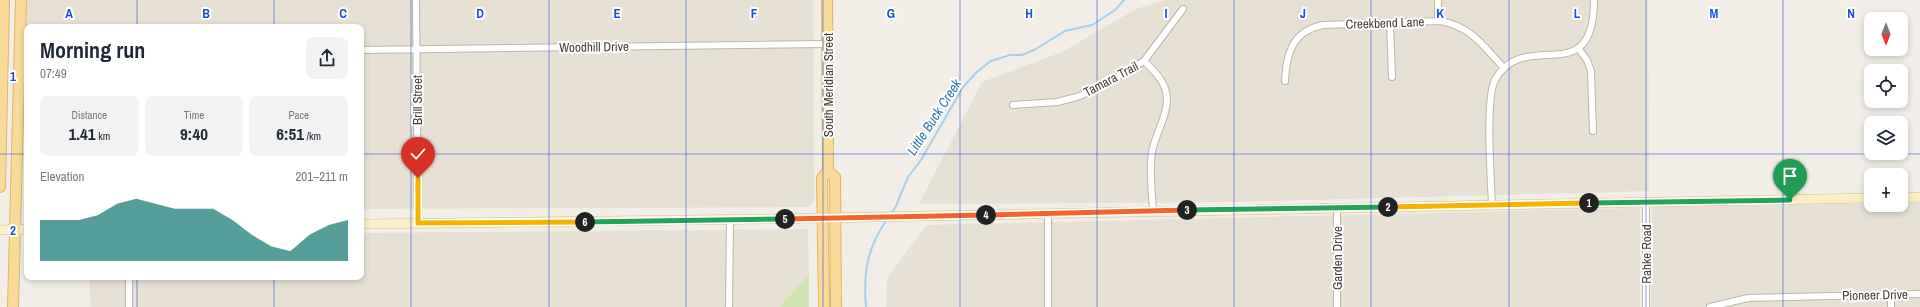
<!DOCTYPE html>
<html lang="en">
<head>
<meta charset="utf-8">
<style>
  body { margin:0; font-family:"Archivo Narrow",sans-serif; background:#f2f2f3; color:#1f2937; height:100vh; display:flex; flex-direction:column; font-size:15px; white-space:nowrap }
  * { box-sizing:border-box; margin:0 }
  p { font-size:13px; color:#747a83 }
  .icon { flex:none; width:22px; height:22px; fill:none; stroke:currentColor; stroke-width:2; stroke-linecap:round; stroke-linejoin:round }
  .map { position:relative; flex:1; overflow:hidden }
  .details { position:absolute; left:24px; top:24px; width:340px; height:256px; display:flex; flex-direction:column; background:#fff; border-radius:8px; box-shadow:0 2px 6px #0003 }
  .details>* { flex:none }
  .needle { width:26px; rotate:180deg }
  .controls { position:absolute; left:1864px; top:12px; display:grid; gap:8px }
  .controls a { display:grid; place-items:center; width:44px; height:44px; border-radius:8px; background:#fff; box-shadow:0 2px 6px #0003; font-size:20px }
  .pin { position:absolute; display:grid; place-items:center; width:34px; height:34px; color:#fff; margin:-41px -17px; border-radius:50% 50% 50% 0; rotate:-45deg; box-shadow:0 0 4px #0007 }
  .pin .icon { rotate:45deg }
  .km { position:absolute; width:20px; height:20px; margin:-10px; border-radius:50%; background:#222; color:#fff; font-size:11px; line-height:20px; text-align:center }
  .round { display:grid; place-items:center; flex:none; width:42px; height:42px; border-radius:8px; background:#f2f2f3 }
  .summary { display:flex; align-items:center; justify-content:space-between; height:68px; padding:0 16px }
  h1 { font-size:22px; font-weight:800; line-height:30px }
  .stats { display:grid; grid-template-columns:repeat(3,1fr); gap:6px; height:68px; padding:4px 16px }
  .stats div { display:grid; align-content:center; border-radius:8px; background:#f2f2f3; text-align:center }
  .stats b { font-size:17px; font-weight:800 }
  .stats small { font-size:11px; font-weight:400 }
  .stats p { font-size:11px }
  .chart { height:112px; padding:8px 16px }
  .chart p { display:flex; justify-content:space-between }
  .chart svg { width:100%; height:72px; margin-top:4px; fill:#0f766e; opacity:.7 }
  .map>svg:first-child { display:block }
</style>
</head>
<body>
<div class="map">
<svg width="1920" height="307" viewBox="0 0 1920 307">
  <rect width="100%" height="100%" fill="#f2eee7"/>
  <path fill="#e6e0d5" d="M26,0H813L814,201L809,207L361,209V27H27L26,124Z
    M1165,0H1648L1649,191L1236,202L919,204L982,82L1062,52L1136,9Z
    M1920,203V307H1651L1652,207Z
    M1640,208V307H886L887,278L927,225Z
    M808,229L809,275L786,299L781,307H91L89,277H361V233Z"/>
  <path fill="#cfe4b1" d="M809,275V307H781L786,299Z"/>
  <g fill="none" stroke-linecap="round" stroke-linejoin="round">
    <path stroke="#a6d1ec" stroke-width="2" d="M891,214L896,206L908,177L921,160L963,87L978,71L991,61L1010,55H1022L1034,50L1065,31L1092,25L1115,10L1124,0
      M866,307C863,272 867,249 887,219"/>
    <defs>
      <path id="minor" d="M416,0L418,223
        M1438,0V21
        M1390,23L1392,77
        M1578,48L1587,60L1591,71L1593,131
        M361,50L827,44
        M1144,61C1150,67 1158,74 1162,82C1176,105 1156,129 1152,152C1149,171 1152,192 1153,211
        M1285,81C1286,53 1293,31 1323,25L1440,21C1471,26 1483,46 1504,68
        M1013,105L1057,102L1077,97L1102,86L1144,61L1183,9
        M1492,205C1491,180 1485,99 1495,80C1524,26 1594,93 1594,0
        M129,277V307
        M1891,295V307
        M729,307L730,219
        M1048,307V213
        M1337,307V208
        M1646,307V202
        M1710,307L1748,298L1920,294"/>
      <path id="secondary" d="M1901,198L1920,197
        M361,224L769,219L1871,198
        M0,230L27,229"/>
      <path id="primary" d="M828,171L835,177L836,307
        M0,187L4,0
        M13,307L21,0
        M824,307L822,178L828,171L827,0"/>
    </defs>
    <use href="#minor" stroke="#bdb6aa" stroke-width="8"/>
    <use href="#secondary" stroke="#d0c098" stroke-width="10"/>
    <use href="#primary" stroke="#ddb86a" stroke-width="12"/>
    <use href="#minor" stroke="#fff" stroke-width="6"/>
    <use href="#secondary" stroke="#fbeec7" stroke-width="9"/>
    <use href="#primary" stroke="#f8db99" stroke-width="10"/>
  </g>
  <g fill="none" stroke-linecap="round" stroke-linejoin="round">
    <defs>
      <path id="split-1" d="M1589,203L1790,200"/>
      <path id="split-2" d="M1388,207L1589,203"/>
      <path id="split-3" d="M1187,210L1388,207"/>
      <path id="split-4" d="M986,215L1187,210"/>
      <path id="split-5" d="M785,219L986,215"/>
      <path id="split-6" d="M585,222L785,219"/>
      <path id="split-7" d="M418,178V223L585,222"/>
    </defs>
    <use href="#split-1" stroke="#fff" stroke-width="8"/>
    <use href="#split-2" stroke="#fff" stroke-width="8"/>
    <use href="#split-3" stroke="#fff" stroke-width="8"/>
    <use href="#split-4" stroke="#fff" stroke-width="8"/>
    <use href="#split-5" stroke="#fff" stroke-width="8"/>
    <use href="#split-6" stroke="#fff" stroke-width="8"/>
    <use href="#split-7" stroke="#fff" stroke-width="8"/>
    <use href="#split-1" stroke="#22a559" stroke-width="5"/>
    <use href="#split-2" stroke="#f5b400" stroke-width="5"/>
    <use href="#split-3" stroke="#22a559" stroke-width="5"/>
    <use href="#split-4" stroke="#f0652b" stroke-width="5"/>
    <use href="#split-5" stroke="#f0652b" stroke-width="5"/>
    <use href="#split-6" stroke="#22a559" stroke-width="5"/>
    <use href="#split-7" stroke="#f5b400" stroke-width="5"/>
  </g>
  <path fill="none" stroke="#1d4ed8" stroke-width="1" stroke-opacity="0.55" d="M137,0V27M274,0V27M411,0V307M549,0V307M686,0V307M823,0V307M960,0V307M1097,0V307M1234,0V307M1371,0V307M1509,0V307M1646,0V307M1783,0V307M0,154H27M361,154H1920M137,277V307M274,277V307"/>
  <g text-anchor="middle" dominant-baseline="central" stroke-width="4" stroke-linejoin="round" paint-order="stroke">
    <g font-size="13" fill="#453f36" stroke="#fff">
      <text transform="translate(1385 23) rotate(-2)">Creekbend Lane</text>
      <text transform="translate(594 47) rotate(-1)">Woodhill Drive</text>
      <text transform="translate(1111 79) rotate(-28)">Tamara Trail</text>
      <text transform="translate(828 85) rotate(-90)">South Meridian Street</text>
      <text transform="translate(417 100) rotate(-90)">Brill Street</text>
      <text transform="translate(1646 254) rotate(-90)">Rahke Road</text>
      <text transform="translate(1337 258) rotate(-90)">Garden Drive</text>
      <text transform="translate(1875 295) rotate(-1)">Pioneer Drive</text>
    </g>
    <g font-size="14" font-style="italic" fill="#357cab" stroke="#fff">
      <text transform="translate(934 117) rotate(-57)">Little Buck Creek</text>
    </g>
  </g>
  <g font-size="13" text-anchor="middle" font-weight="bold" fill="#1d4ed8" stroke="#fff" stroke-width="4" stroke-linejoin="round" paint-order="stroke">
    <text x="69" y="18">A</text>
    <text x="206" y="18">B</text>
    <text x="343" y="18">C</text>
    <text x="480" y="18">D</text>
    <text x="617" y="18">E</text>
    <text x="754" y="18">F</text>
    <text x="891" y="18">G</text>
    <text x="1029" y="18">H</text>
    <text x="1166" y="18">I</text>
    <text x="1303" y="18">J</text>
    <text x="1440" y="18">K</text>
    <text x="1577" y="18">L</text>
    <text x="1714" y="18">M</text>
    <text x="1851" y="18">N</text>
    <text x="13" y="81">1</text>
    <text x="13" y="235">2</text>
  </g>
</svg>
<div class="controls">
<a><svg class="needle" viewBox="-14 -14 28 28"><path d="M0-13l5 13h-10z" fill="#e53935"/><path d="M0 13l5-13h-10z" fill="#747a83"/></svg></a>
<a><svg class="icon" aria-label="locate" viewBox="0 0 24 24"><circle cx="12" cy="12" r="6"/><path d="M12 2v4M12 18v4M2 12h4M18 12h4"/></svg></a>
<a><svg class="icon" aria-label="layers" viewBox="0 0 24 24"><path d="M12 4l9 5-9 5-9-5zM3 14l9 5 9-5"/></svg></a>
<a>+</a>
</div>
<div class="pin" style="left:1790px;top:200px;background:#1e9e55"><svg class="icon" aria-label="arrive" viewBox="0 0 24 24"><path d="M6 21V4h12l-3 4 3 4H6"/></svg></div>
<div class="pin" style="left:418px;top:178px;background:#d93025"><svg class="icon" aria-label="check" viewBox="0 0 24 24"><path d="M5 12l5 5 9-10"/></svg></div>
<b class="km" style="left:1589px;top:203px">1</b>
<b class="km" style="left:1388px;top:207px">2</b>
<b class="km" style="left:1187px;top:210px">3</b>
<b class="km" style="left:986px;top:215px">4</b>
<b class="km" style="left:785px;top:219px">5</b>
<b class="km" style="left:585px;top:222px">6</b>
<section class="details">
<div class="summary"><div><h1>Morning run</h1><p>07:49</p></div><a class="round"><svg class="icon" aria-label="share" viewBox="0 0 24 24"><path d="M12 15V3M7 8l5-5 5 5M5 13v7h14v-7"/></svg></a></div>
<div class="stats">
<div><p>Distance</p><b>1.41<small> km</small></b></div>
<div><p>Time</p><b>9:40</b></div>
<div><p>Pace</p><b>6:51<small> /km</small></b></div>
</div>
<div class="chart"><p><span>Elevation</span>201–211 m</p>
<svg viewBox="0 0 160 44" preserveAspectRatio="none"><path d="M0 44V19L10 19L20 19L30 16L40 9L50 6L60 9L70 12L80 12L90 12L100 19L110 28L120 35L130 38L140 28L150 22L160 19V44z"/></svg>
</div>
</section>
</div>
</body>
</html>
